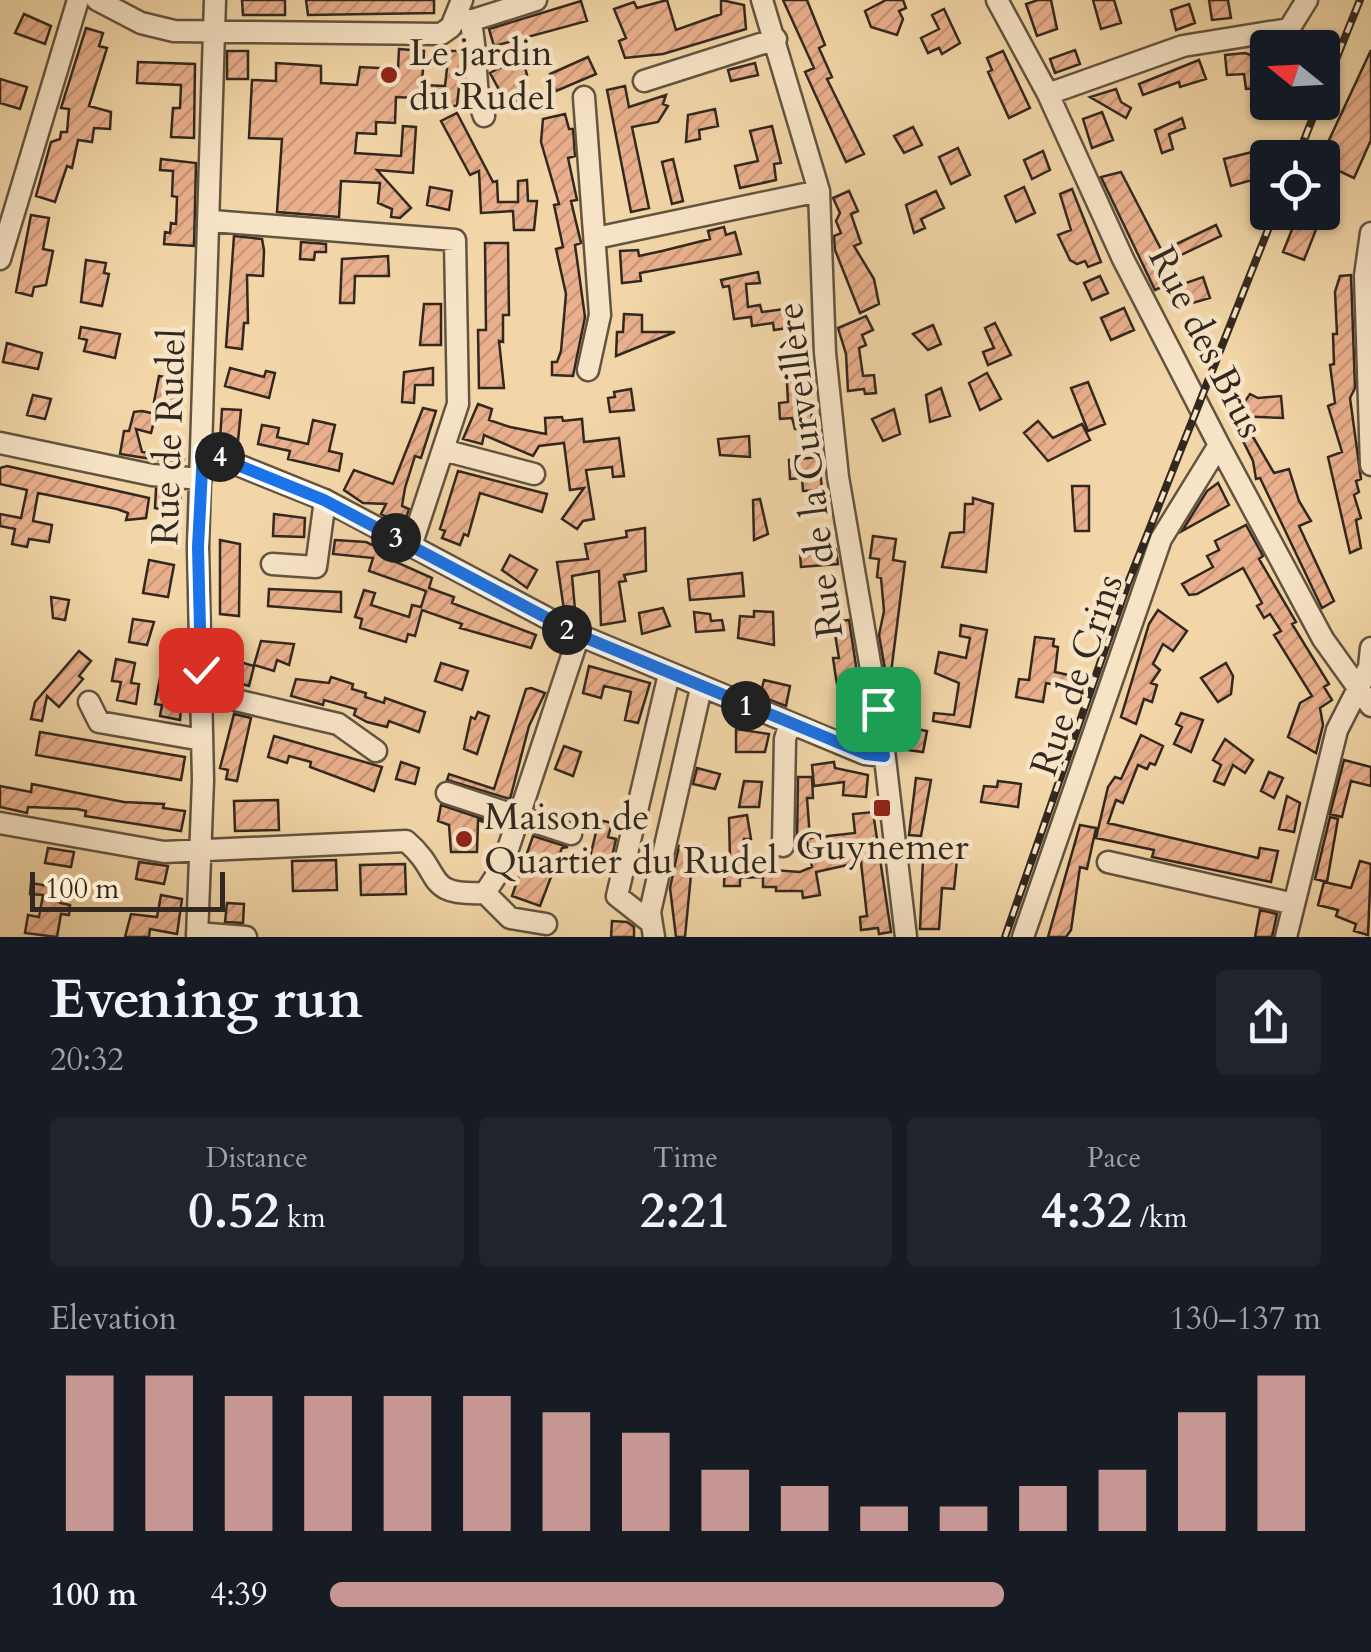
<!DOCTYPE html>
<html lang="en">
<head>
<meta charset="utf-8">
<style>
  body { margin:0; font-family:Cardo,serif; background:#20242c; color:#f1f3f6; height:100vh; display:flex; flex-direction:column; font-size:38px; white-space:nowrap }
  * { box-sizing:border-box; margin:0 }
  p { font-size:32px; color:#9ea1a6 }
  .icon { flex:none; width:55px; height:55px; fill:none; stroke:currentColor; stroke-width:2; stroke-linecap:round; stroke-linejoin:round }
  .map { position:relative; height:937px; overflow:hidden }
  .details { display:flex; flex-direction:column; background:#171b24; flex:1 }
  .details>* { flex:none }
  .needle { width:65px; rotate:288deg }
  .buttons { position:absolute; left:1250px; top:30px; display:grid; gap:20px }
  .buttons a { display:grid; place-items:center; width:90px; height:90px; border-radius:10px; background:#171b24; box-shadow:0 2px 8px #0004; font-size:50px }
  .scale { position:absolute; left:30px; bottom:25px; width:195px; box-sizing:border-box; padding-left:10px; border:5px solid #32281f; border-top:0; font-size:28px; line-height:35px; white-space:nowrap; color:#32281f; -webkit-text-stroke:8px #f7e4c6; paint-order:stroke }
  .pin { position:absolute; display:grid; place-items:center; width:85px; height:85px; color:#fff; margin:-42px; border-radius:20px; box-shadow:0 5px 15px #0006 }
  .km { position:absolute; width:50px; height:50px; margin:-25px; border-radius:50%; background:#222; color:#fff; font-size:28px; line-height:50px; text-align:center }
  .round { display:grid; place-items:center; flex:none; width:105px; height:105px; border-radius:10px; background:#20242c }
  .head { display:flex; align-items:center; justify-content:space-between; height:170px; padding:0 50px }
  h1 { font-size:55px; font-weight:700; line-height:75px }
  .stats { display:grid; grid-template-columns:repeat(3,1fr); gap:15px; height:170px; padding:10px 50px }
  .stats div { display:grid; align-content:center; border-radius:10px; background:#20242c; text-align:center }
  .stats b { font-size:50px; font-weight:700 }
  .stats small { font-size:28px; font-weight:400 }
  .stats p { font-size:28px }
  .chart { height:280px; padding:20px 50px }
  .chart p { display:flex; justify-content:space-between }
  .chart svg { width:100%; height:180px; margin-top:10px; stroke:#c59692; stroke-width:6 }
  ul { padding:0 50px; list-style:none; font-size:32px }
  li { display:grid; grid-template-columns:160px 120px 1fr; align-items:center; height:75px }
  li i { height:25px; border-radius:12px; background:#c59692 }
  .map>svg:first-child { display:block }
</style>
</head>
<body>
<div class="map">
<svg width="1371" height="937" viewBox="0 0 1371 937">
  <defs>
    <pattern id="building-hatch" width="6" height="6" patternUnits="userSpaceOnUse" patternTransform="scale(2.5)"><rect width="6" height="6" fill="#eab08d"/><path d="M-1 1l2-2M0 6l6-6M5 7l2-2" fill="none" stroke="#c99779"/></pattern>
  </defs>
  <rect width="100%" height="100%" fill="#f2d6a7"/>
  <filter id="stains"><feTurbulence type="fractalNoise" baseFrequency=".002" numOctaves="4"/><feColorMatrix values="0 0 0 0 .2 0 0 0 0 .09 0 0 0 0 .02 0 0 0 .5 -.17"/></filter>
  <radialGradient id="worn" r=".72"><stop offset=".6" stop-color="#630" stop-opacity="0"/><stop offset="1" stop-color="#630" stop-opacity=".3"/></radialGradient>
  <path fill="url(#building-hatch)" stroke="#32281f" stroke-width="2.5" d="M242,0H285V15H243Z
    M306,0H434V13L308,15Z
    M667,0L676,30L721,14V0L744,5L746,29L663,54L625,58L619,41L626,38L614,9L634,2L637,8Z
    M783,0H807L825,45L819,48L832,77L827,79L864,154L846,162L805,72L814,68Z
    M886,0H903L906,8L899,11L903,19L897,35L871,27L865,11Z
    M1038,0H1051L1057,29L1037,36L1026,4Z
    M1093,0H1114L1121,23L1101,29Z
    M1209,0H1228L1231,18L1212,20Z
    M581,1L587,21L494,46L489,29Z
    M1189,4L1195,23L1176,30L1171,10Z
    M944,9L960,43L942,54L939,48L928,53L921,38L939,29L932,15Z
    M24,14L51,26L45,44L15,33Z
    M86,28L103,33L99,46L107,48L89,106L111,112L110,129L94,128L92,142L78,140L72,168L67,166L55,202L36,196L51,142L60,139L61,132H67L69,109L61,108Z
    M399,49L424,51L422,85L445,86L449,51H461L462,58L457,106L438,105V99L396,97L395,123L376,122V134L357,133L355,153L401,156L403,126L416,127L413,173L377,170L411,208L400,218L391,217L392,209L378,203L380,183L341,181L339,217L277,212L282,139L249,138L252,80L276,81V63L292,64L321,66V83L357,85L360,67L398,69Z
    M1075,50L1080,64L1055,73L1050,59Z
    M1371,50V140L1354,178L1322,163V155Z
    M227,51H248V79H227Z
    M1003,51L1030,108L1009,118L988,72L992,70L987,58Z
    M1225,55L1245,53L1268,61V79L1256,75L1258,88L1246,89L1244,74L1227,75Z
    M522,56L527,75L520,79L529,94L512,103L508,94L503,97L490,73Z
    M588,57L596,74L556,91L550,74Z
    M1199,60L1206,79L1180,87L1179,82L1143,95L1139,84Z
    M138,62L195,64L194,138L171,137L173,108H180L181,85L137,83Z
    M755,63L758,75L731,81L728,70Z
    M0,79L27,87L20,109L0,103Z
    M625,86L629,107L666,95L663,104L668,106L658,122L632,127L649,208L631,212L607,90Z
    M1116,89L1121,102L1131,108L1126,118L1090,97Z
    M715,109L718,126L699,130L700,139L686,142L688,115Z
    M1102,112L1113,140L1092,148L1083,119Z
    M457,113L493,182L497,181L498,202H518V181L527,180L528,201H537L534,230H514L513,211L481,213L479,171L470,175L441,121Z
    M565,114L569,129H573L575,156L568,158L577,200L571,201L581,243L575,245L585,317L573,376L552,375V362H557L561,351L566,294L556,249L563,247L554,205L559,204L541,142L543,119Z
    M1182,118L1185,128L1169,134L1173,149L1162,153L1155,130Z
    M772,126L781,163L774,164L776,180L740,188L735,166L758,161L750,131Z
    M913,127L922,145L904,153L894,136Z
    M958,148L970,175L951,184L939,157Z
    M1043,151L1050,170L1032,179L1024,160Z
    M1256,151L1263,177L1231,186L1224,159Z
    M161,159L196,163L194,246L164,244L165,232L170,233L171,223L176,224L177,197L172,196L173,171L160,170Z
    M673,159L683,201L672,204L662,162Z
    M1121,172L1162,251L1216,225L1221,236L1160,265L1168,284L1155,290L1101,177Z
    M430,187L452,191L449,210L427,205Z
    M1024,187L1035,213L1016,222L1005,196Z
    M1072,189L1101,262L1088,267L1085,261L1077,264L1070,260L1058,235L1071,230L1060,194Z
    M849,191L858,211L851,214L861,243L854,246L874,279L879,304L860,313L835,250L834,236L841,233L836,221L840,213L833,198Z
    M936,191L944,208L921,219L925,228L914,233L906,205Z
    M1299,212L1321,217L1304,260L1283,252Z
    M31,215L49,218L43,249L53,251L46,285L34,287L32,296L16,292Z
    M724,227L726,235L735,232L741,254L640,273L641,281L622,283L620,251L638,250L639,256L662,251L710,239L708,231Z
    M234,236L262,239L264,250L263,276L247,275L248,323H244L242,349L226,347Z
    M301,242L326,244V252H315L314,260L300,259Z
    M485,243H508L509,315H503V342L499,341L504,388H479L478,330H486Z
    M388,256L389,276H355L354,303H340L342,259Z
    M86,260L106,263L104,273L109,274L102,306L81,302Z
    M758,272L760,283L746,284L748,307L760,305L762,312L793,308L795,327L774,330L773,323L752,326L751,317L734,319L729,286L723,287L721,280Z
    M1351,275L1355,388L1350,398L1361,479L1356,481L1359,492L1354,495L1361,518L1356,520L1361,548L1350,553L1328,457L1342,452L1328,406L1335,403L1330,365L1334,364L1333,334H1337L1335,292L1340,276Z
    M1100,276L1108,293L1092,300L1084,283Z
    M1203,277L1210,298L1189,304L1183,284Z
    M424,304H441V345H420Z
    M1124,308L1134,330L1111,340L1101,318Z
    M624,314L642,315V332H675L616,356L617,332H623Z
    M866,316L873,330L862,335L866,345L859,348L863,376L874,375L876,393L865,394L864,389L848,391L846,354L838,328Z
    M995,323L1011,355L988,365L983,352L994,348L985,328Z
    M933,325L941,344L928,350L913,334Z
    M81,327L120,334L115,358L84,351L87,340L79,338Z
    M7,343L42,353L38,369L3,362Z
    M805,364L813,428L795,429L792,418L780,419L779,403L788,402L786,365Z
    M230,368L264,377L266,371L275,373L269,398L225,386Z
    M433,368V385H415L414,403L402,402L404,372Z
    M987,373L1001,399L980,410L969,383Z
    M159,376L179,380L174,406L154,402Z
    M1088,382L1105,424L1088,431L1071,388Z
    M941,388L950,416L930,422L926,395Z
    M631,389L634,410L610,412L608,398L615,397L614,392Z
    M1250,394L1258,398L1281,396L1283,418L1235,416Z
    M33,395L51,399L45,419L27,415Z
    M478,404L492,409L489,420L510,427L546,434L545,418L562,417L563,421L582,419L584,442L619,438L624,476L613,477L612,467L586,470L594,519L583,521L577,529L562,519L584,488L570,490L564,443L539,446L533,456L484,435L482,444L463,439Z
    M423,408L436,411L421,458L415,456L405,488L402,506L409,509L403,526L381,514L386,504L363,503L344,490L354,470L393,484Z
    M222,409L241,410L238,441L220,440Z
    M894,409L900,434L883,441L872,419Z
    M142,411L156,414L151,433L136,429L142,452L184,459L183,464L120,454L124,431H129L134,412Z
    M313,420L335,425L329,451L342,454L339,471L288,459L290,451L258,444L262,425L279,428L277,437L308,444Z
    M1038,421L1053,438L1082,424L1090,440L1048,461L1024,433Z
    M1249,430L1274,473L1289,469L1299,501L1311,521L1299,526L1334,601L1322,608L1260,478L1256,479L1253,461L1240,435Z
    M749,436L750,457L720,455L718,439Z
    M819,457L822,490L803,491L802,478L790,479L789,460Z
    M7,466L149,498L146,518L126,520L128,513L117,509L38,493L33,521L52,525L49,542L29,539L27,547L12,544L15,529L0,526V514L21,518L27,490L0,484V468Z
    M458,471L547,494L542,512L480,493L468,536L464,534L460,545L442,538L445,531L440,529Z
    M1218,483L1229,505L1182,531L1207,491Z
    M1072,486H1089V531H1075Z
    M156,489L181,491L180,514L155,508Z
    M973,498L993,504L986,572L942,567L950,533L964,532L965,504H973Z
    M760,499L768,534L754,540L753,500Z
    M274,514L305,518L304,537L273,536Z
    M1246,525L1263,556L1259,559L1296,622L1292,624L1329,684L1324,687L1332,700L1320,708L1323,725L1316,753L1288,737L1300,703L1312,696L1274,635L1281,631L1270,614L1264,618L1257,606L1262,603L1243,568L1197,594L1189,595L1182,584L1213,567L1207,556L1219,550L1215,541Z
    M645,528L646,571L624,575L626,581L619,582L625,621L601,625L599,571L572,576L575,609L564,610L557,562L588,559L585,544L627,537L626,531Z
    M873,536L896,539L893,560L905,562L891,673L901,674V687H888L879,635L884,611L881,578L877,577L879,559L870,558Z
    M220,540L240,544L239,616L220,614Z
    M335,540L366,542L397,556L396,562L432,578L429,588L454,597L452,603L536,635L531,648L460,628L462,624L422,610L415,636L408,634L406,642L360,628L362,619L355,617L364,590L375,593L371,605L409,617L412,605L421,607L426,591L369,571L373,558L333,554Z
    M836,549L838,564L801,567L800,553Z
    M510,555L537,570L527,588L502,570Z
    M149,560L174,565L168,597L143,593Z
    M742,573L744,596L690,600L688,579Z
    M269,589L341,592V612L268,606Z
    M51,597L69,600L65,620L53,618Z
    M663,608L670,626L642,634L639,613Z
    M1158,610L1187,631L1173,651L1163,644L1153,664L1160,670L1151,683L1157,685L1152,702L1144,699L1136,724L1121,717L1149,624Z
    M754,611L773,612L774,645L738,638L740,616L754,617Z
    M694,612L710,614L711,621L722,620L724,630L696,632Z
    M133,619L154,622L147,645L129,642Z
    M849,620L856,666L860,687L837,684L835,672L833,658H839L833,622Z
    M961,625L987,630L970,727L933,721L934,713L954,715L959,683L935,673L939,652L966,658L970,638L960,636Z
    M1035,637L1054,639L1053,646L1058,647L1055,672L1073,676L1071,688L1046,683L1043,702L1016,697L1019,679L1029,680Z
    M261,641L294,644L289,665L277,660L274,671L254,665Z
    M79,651L91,661L79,676L83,679L59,707L47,696L42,721L31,719L35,702Z
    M116,659L135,663L131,683L139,684L136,704L117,700L121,682L112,681Z
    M230,659L254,666L249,686L215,677L214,671L227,670Z
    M441,663L468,671L462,690L435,681Z
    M1226,663L1233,676L1231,694L1218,702L1201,678Z
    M589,666L650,683L638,723L625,720L631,692L604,686L601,698L583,693Z
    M162,668L184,672L180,720L160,716L162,705L155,704Z
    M331,677L353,684L352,689L366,693L365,697L384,703L385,698L425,712L419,732L389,721L387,727L367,722L354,715L356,709L324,700L323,705L291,696L296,679L329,683Z
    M764,680L790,686L786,706L760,696Z
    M531,688L545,693L529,726L510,799L447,780L449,774L494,789L526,689Z
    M478,712L489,716L477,754L464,749L471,717L475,719Z
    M1181,713L1203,720L1191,752L1174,744L1182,727L1176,724Z
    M234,714L251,718L237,781L226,779L228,770L220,768Z
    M911,728L927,731L923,752L907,750Z
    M736,729L769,734L765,752H736Z
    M40,732L185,757L181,780L36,755Z
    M1141,735L1163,746L1155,765L1150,763L1147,769L1138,765L1123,803L1116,800L1108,823L1258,858L1260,848L1278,851L1271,882L1152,857L1154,850L1096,838L1108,787L1115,777L1121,779Z
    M274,736L382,767L374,791L310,767L311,762L289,756L287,763L268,757Z
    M1225,739L1253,760L1245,773L1233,765L1224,785L1214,781L1221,765L1213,760Z
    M564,746L581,752L573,776L555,769Z
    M1344,760L1371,767V786L1351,781L1342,817L1330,814Z
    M401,762L419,768L415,784L396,779Z
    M834,762L835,768L868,775L866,797L843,795L844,782L814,786L812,765Z
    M697,768L720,774L715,789L693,784Z
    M1269,772L1283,778L1274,798L1261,791Z
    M798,777H812L813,798H807L810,838L855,833L853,814L873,812L891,932L879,934L878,928L861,930L860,917L867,916L861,862L816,872L820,895L803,898L802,891H776V887H763V877L740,878V886H724L725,858H730L729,818L747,815L751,839H744V868L800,872L812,867L807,842L797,843Z
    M916,778L931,780L921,836L909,835Z
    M744,781L762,782L759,807H739Z
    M998,781L1021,784L1018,807L981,802L984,786L997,787Z
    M32,784L124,802L164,804L163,808L185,811L181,831L85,816L86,811L77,809L28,807L27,813L0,807V786L31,792Z
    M1287,796L1300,803L1294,832L1279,829Z
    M278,800L279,830L235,831L234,801Z
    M441,805L501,825V828L478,820L477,852H451L449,825L438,821Z
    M1330,817L1338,819L1327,882L1315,879Z
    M599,820L612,823L608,837L616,839L610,866L589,861Z
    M1080,825L1096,828L1087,869L1080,867L1071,930L1066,937H1048Z
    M533,836L568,847L562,848L540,906L512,896Z
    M679,846H703V864H692L685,937H676L670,888Z
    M48,848L74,852L71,867L45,863Z
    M923,859L957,860L954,889L942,888L939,929H920Z
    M336,860L337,890L293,891L292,861Z
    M1360,861L1371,864L1368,935L1354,931L1356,924L1336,916L1338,910L1318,905L1324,882L1351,888Z
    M139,862L168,866L164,884L136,879Z
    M405,864L406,894L361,895L360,865Z
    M31,883L60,888V903L70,905L69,915L61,914L57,937L25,933L28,915L39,917L43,895L30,894Z
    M161,895L182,899L177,934L150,929L149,937H125L131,914L157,917Z
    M227,903L244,904L243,923L225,922Z
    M1260,910L1277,914L1272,937H1255Z
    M612,921L627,922L634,927V937H611Z"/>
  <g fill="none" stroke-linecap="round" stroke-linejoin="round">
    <defs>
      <path id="minor" d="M97,0L141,23L174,31L441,34L451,27L462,0
        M762,0L819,191L825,353L838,477L882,733L906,937
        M997,0L1048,94L1123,259L1219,445L1323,639L1371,706
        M458,16L470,21C479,52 472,86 484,116
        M470,21L536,0
        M644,81L776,39
        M1048,94L1183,46L1289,29L1307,0
        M584,97L600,315L588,370
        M212,221L455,240L458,404L411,546
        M1371,233L1365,276L1371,465
        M596,238L819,191
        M0,259L78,0
        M0,443L152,475L201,479
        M443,450L534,474
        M203,451L325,500L579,635L865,754L884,756
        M272,564L316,567L325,500
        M201,692L338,724L376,751
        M89,702L99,722L202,740
        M447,793L571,834
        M0,823L164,852L406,841C445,874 422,896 485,893L502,867L579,635
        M783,846L785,739L790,723
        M1108,862L1294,904
        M485,893L510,918L546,924
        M650,922L617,896L669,674
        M197,933L246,937
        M197,937L203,780L198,547L215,0
        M654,937L650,912L701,688
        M1023,937L1161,539L1219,445
        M1286,937L1337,730L1369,667L1371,648"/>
    </defs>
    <use href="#minor" stroke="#625441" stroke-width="25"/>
    <use href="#minor" stroke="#f7e4c6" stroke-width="20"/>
    <defs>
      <path id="rail" d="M1322,94L1360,0
        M1297,158L1319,102
        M1005,937L1128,583L1275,212"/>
    </defs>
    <use href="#rail" stroke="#32281f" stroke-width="8"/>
    <use href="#rail" stroke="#f7e4c6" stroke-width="4" stroke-dasharray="11" stroke-linecap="butt"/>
  </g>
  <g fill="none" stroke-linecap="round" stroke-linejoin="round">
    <defs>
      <path id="route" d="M201,670L198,547L203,451L324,500L579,635L866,754L884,756L878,709"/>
    </defs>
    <use href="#route" stroke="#fff" stroke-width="20"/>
    <use href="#route" stroke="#1a73e8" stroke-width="12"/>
  </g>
  <g fill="#8f2418" stroke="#f7e4c6" stroke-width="4">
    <circle cx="389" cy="75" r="10"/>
    <rect x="872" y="798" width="20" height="20" rx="5"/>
    <circle cx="464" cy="839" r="10"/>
  </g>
  <g text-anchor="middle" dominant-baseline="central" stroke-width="9" stroke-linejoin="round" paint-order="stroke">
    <g font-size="38" fill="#32281f" stroke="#f7e4c6" text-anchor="start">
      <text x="409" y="53">Le jardin<tspan x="409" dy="44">du Rudel</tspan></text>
      <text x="484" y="817">Maison de<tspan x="484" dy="44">Quartier du Rudel</tspan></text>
      <text x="882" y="847" text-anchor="middle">Guynemer</text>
    </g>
    <g font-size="38" fill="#32281f" stroke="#f7e4c6">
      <text transform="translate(1206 342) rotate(63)">Rue des Brus</text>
      <text transform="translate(169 437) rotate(-88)">Rue de Rudel</text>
      <text transform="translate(810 470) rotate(-97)">Rue de la Curveillère</text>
      <text transform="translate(1077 675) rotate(-71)">Rue de Crins</text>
    </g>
  </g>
  <rect width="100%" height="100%" filter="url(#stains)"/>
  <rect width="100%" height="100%" fill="url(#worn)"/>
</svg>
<div class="buttons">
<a><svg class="needle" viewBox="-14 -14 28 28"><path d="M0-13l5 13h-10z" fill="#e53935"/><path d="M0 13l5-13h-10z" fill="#9ea1a6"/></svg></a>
<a><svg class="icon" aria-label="locate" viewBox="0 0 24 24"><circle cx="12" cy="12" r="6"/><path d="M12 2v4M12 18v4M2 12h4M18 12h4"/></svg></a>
</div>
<div class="scale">100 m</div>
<div class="pin" style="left:878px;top:709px;background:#1e9e55"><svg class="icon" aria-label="arrive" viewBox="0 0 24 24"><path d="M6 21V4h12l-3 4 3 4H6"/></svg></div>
<div class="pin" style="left:201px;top:670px;background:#d93025"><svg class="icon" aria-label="check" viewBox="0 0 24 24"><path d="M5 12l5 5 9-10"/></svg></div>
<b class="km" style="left:746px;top:706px">1</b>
<b class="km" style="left:567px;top:630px">2</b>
<b class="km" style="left:396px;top:538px">3</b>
<b class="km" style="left:220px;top:457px">4</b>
</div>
<section class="details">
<div class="head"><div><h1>Evening run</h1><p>20:32</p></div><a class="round"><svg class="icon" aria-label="share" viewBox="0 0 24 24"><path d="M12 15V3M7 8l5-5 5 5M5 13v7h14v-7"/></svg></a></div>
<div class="stats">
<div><p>Distance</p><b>0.52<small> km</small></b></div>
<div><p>Time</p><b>2:21</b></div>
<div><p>Pace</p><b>4:32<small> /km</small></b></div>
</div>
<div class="chart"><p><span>Elevation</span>130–137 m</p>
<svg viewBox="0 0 160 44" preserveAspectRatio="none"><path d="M5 44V6M15 44V6M25 44V11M35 44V11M45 44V11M55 44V11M65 44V15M75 44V20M85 44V29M95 44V33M105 44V38M115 44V38M125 44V33M135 44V29M145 44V15M155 44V6"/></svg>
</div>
<ul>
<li><b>100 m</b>4:39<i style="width:68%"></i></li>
</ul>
</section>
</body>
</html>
